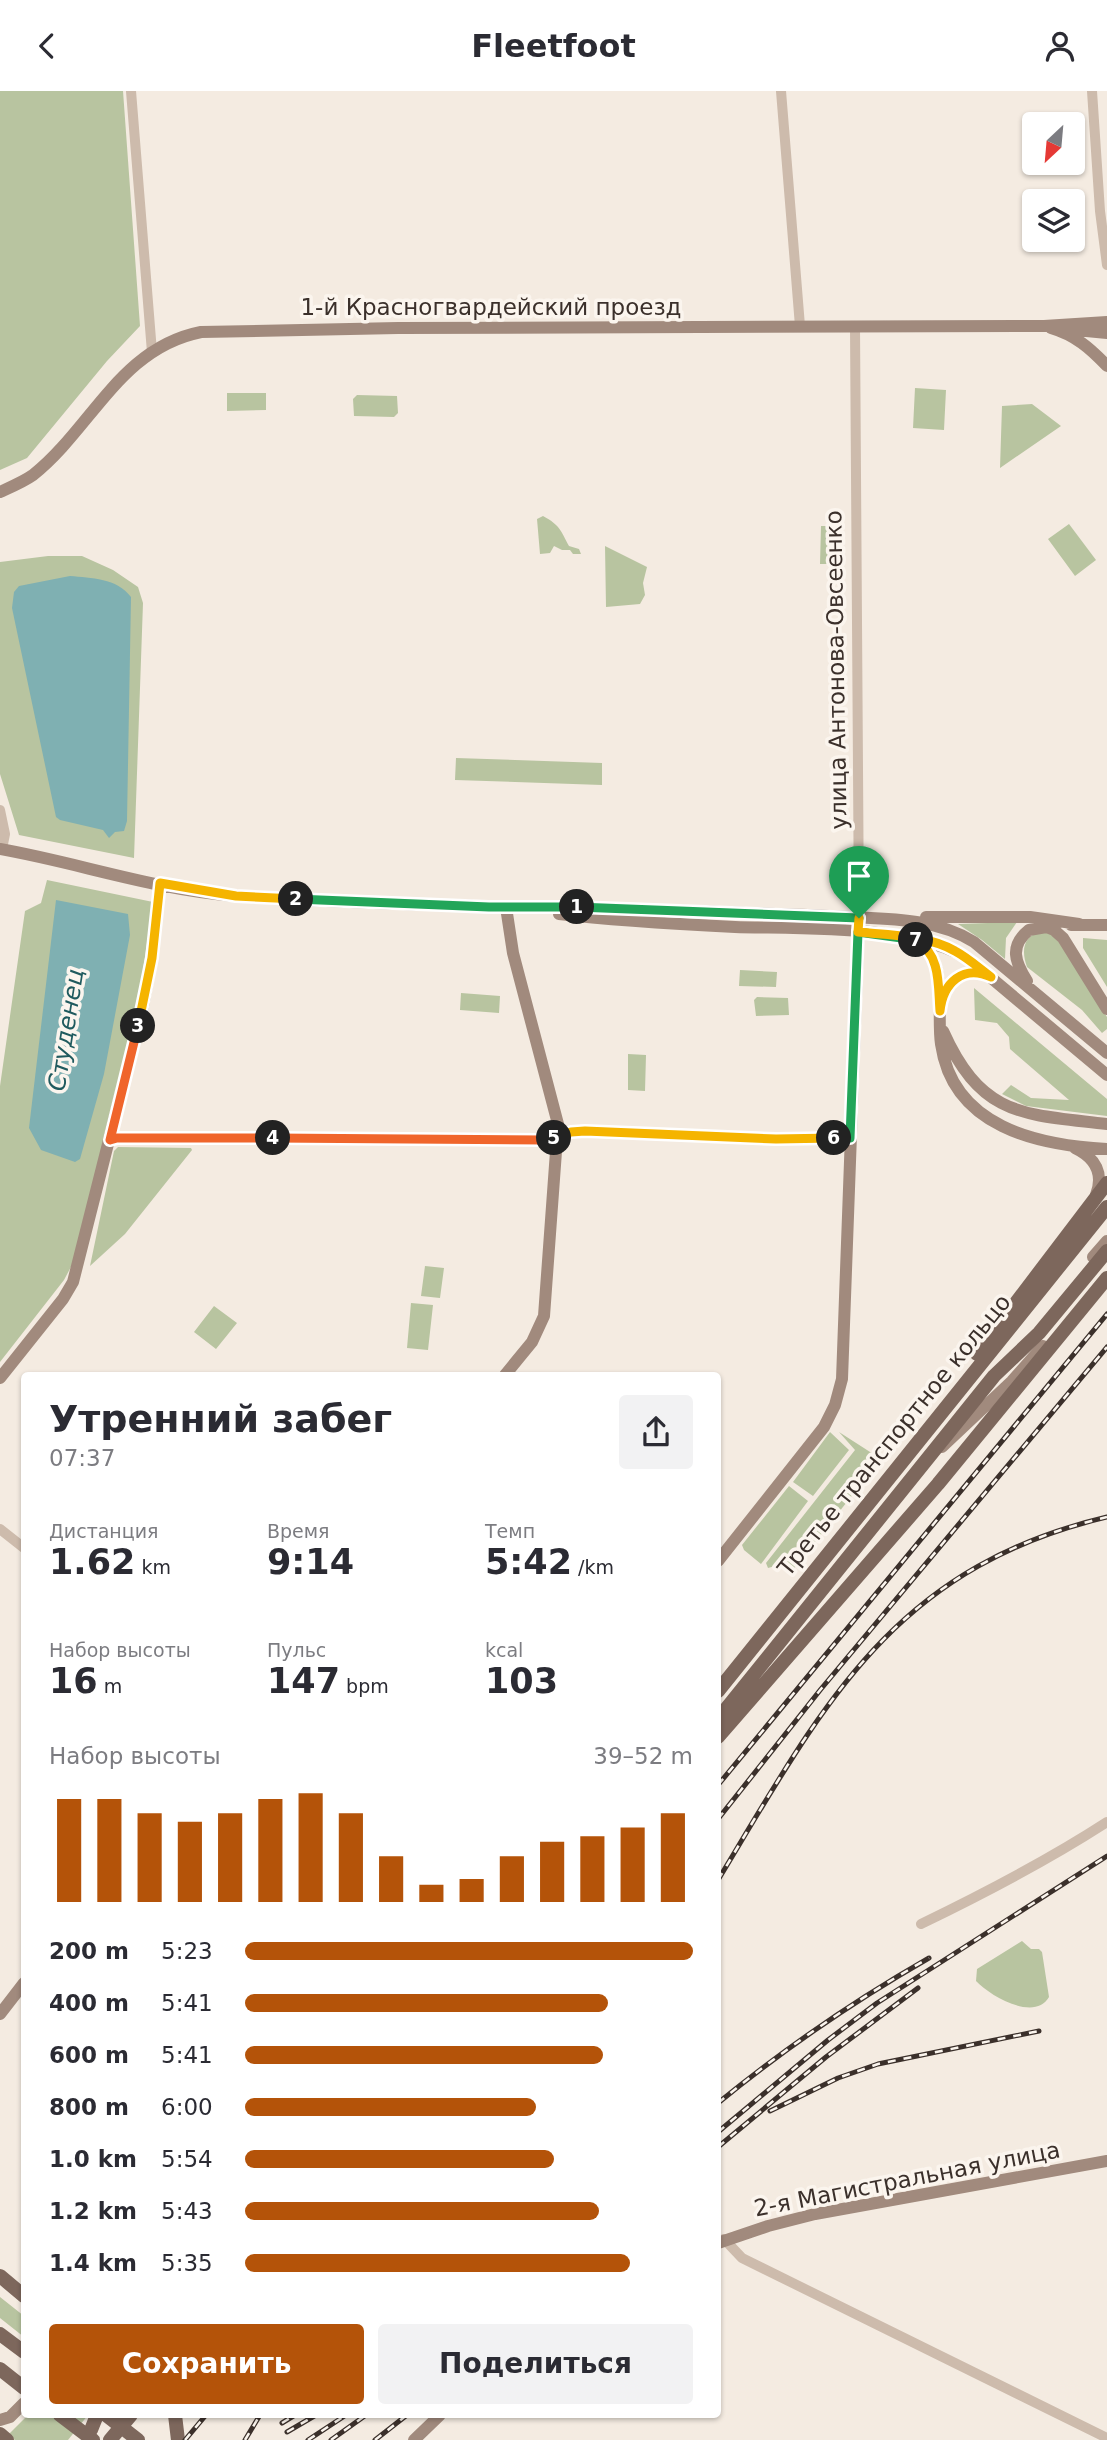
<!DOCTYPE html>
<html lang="ru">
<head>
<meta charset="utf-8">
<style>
  body { margin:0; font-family:"DejaVu Sans",sans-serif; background:#f2f2f3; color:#2b2b33; height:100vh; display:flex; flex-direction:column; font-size:26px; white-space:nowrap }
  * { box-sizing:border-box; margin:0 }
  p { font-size:23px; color:#7c7c81 }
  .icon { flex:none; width:38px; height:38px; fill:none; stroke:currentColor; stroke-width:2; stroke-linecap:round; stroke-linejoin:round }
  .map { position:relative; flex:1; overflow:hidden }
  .side { position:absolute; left:21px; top:1281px; width:700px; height:1046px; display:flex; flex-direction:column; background:#fff; border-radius:7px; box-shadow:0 2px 5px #0004 }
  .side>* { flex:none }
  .needle { width:46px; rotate:206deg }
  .tools { position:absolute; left:1022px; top:21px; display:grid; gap:14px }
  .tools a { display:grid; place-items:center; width:63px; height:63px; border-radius:7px; background:#fff; box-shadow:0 2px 5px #0004; font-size:35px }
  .pin { position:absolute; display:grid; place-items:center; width:60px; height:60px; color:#fff; margin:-72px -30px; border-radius:50% 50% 50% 0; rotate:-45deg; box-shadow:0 0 7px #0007 }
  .pin .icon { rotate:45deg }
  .km { position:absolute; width:35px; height:35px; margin:-18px; border-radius:50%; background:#222; color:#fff; font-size:19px; line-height:35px; text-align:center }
  .round { display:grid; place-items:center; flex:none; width:74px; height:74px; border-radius:7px; background:#f2f2f3 }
  .head { display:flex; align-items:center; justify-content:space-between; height:119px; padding:0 28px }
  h1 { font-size:38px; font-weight:600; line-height:52px }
  .metrics { display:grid; grid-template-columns:repeat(3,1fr); gap:10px; height:119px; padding:7px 28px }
  .metrics div { display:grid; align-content:center }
  .metrics b { font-size:35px; font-weight:600 }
  .metrics small { font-size:19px; font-weight:400 }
  .metrics p { font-size:19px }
  .chart { height:196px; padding:14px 28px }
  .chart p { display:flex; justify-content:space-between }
  .chart svg { width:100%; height:126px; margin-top:7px; stroke:#b45309; stroke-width:6 }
  .primary-button { display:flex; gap:14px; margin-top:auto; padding:14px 28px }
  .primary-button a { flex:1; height:80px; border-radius:7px; background:#b45309; color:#fff; font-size:28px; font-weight:600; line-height:80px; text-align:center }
  .primary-button a+a { background:#f2f2f3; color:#2b2b33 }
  ul { padding:0 28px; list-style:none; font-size:23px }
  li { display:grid; grid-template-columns:112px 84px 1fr; align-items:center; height:52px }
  li i { height:18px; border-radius:9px; background:#b45309 }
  header { display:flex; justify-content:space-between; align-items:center; height:91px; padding:0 28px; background:#fff; font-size:32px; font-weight:600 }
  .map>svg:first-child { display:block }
</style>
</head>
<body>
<header><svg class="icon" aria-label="back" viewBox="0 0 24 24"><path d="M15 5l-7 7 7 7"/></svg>Fleetfoot<svg class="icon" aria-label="person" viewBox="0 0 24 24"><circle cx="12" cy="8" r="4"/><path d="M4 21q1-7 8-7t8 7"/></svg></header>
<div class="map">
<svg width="1107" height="2349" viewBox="0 0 1107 2349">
  <rect width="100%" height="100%" fill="#f4ebe1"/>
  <path fill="#b8c4a0" d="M0,0H123L140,235L107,270L27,367L0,379Z
    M915,297L946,299L944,339L913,337Z
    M227,302H266V319L227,320Z
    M357,304L397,305L398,322L394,326L354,325L353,308Z
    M1032,313L1061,335L1000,377L1002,315Z
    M543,425C560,434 561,440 569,455L579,458L581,463H573L570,459H562L554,455L550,462L540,463L537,428Z
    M1069,433L1096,469L1075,485L1048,448Z
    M821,435H842V473H820Z
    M605,455L647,476L643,492L645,504L640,513L606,516Z
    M48,465H82L113,479L138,496L143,512L134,767L19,744L0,683V471Z
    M456,667L602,672V694L455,689Z
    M47,789L153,811L137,920L72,1174L64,1189L0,1271V995L25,820L41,812Z
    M1017,831L1006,847L1005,868L982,849L958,833Z
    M1042,840L1051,843L1059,851L1107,926V938L1102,942L1082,919L1027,876C1021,859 1023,845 1042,840Z
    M1083,847L1107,849V896L1083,857Z
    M740,879L777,881L776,896L739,895Z
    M974,897L1107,1008V1025L1026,1015L1002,1003L1011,994L1031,1007L1069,1009L1010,958L1009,946L997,932L975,929Z
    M461,902L500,905L499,922L460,919Z
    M757,906L788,907L789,924L756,925L754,909Z
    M628,963L646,964L645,1000L628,999Z
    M118,1056L191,1057L192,1059L125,1143L90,1175L114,1060Z
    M425,1175L444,1177L440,1207L421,1205Z
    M411,1212L433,1214L428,1259L407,1257Z
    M214,1215L237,1232L216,1258L194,1241Z
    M830,1341L849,1359L813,1405L793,1391Z
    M839,1341L881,1368L793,1479L782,1473L768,1477L766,1472L855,1359Z
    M789,1395L808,1410L761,1473L744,1459L742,1454Z
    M1022,1850L1031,1858H1039L1042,1861L1049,1906C1035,1931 990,1905 976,1890L977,1878Z
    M0,2206L24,2225V2246L0,2227Z
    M28,2324H88L68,2349H15L8,2344Z"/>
  <path fill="#7fb0b2" d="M70,485C91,487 117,487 131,506L127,730L124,740L115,741L109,747L103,739L60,729L56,726L12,517L14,501L19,495Z
    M56,809L128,823L130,844L104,983L80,1068L75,1071L41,1059L29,1037Z"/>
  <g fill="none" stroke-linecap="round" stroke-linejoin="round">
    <path stroke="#cdbbac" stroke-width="10" d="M131,0L152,261
      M781,0L800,235
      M1092,0L1100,120L1107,174
      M855,236L859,826
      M0,719L5,743L2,758
      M110,1049L117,1047L544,1049L571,1041L585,1040L776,1048L850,1047
      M0,1438L24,1457
      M921,1833C985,1802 1047,1770 1107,1731
      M724,2148L742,2167L1107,2347"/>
    <path stroke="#a18a7d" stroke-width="12" d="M1051,237C1075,244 1090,257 1107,275
      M1076,239L1107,242
      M0,401C11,396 23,391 33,384C92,337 120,257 201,241L398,237L1044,235L1107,231
      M0,758C79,772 159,800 238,805C407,817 577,815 746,822C781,823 816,824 851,826C894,828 937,828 974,851L1107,962
      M559,823C618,830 676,833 735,836C800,838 918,833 971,870L1107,984
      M926,826H1030L1079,833
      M1071,834H1107
      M1044,835L1054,839L1063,847L1107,918
      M915,849C950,867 936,921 941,953C953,1036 1037,1054 1107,1058
      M1027,890C1015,871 1009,855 1029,839L1052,835
      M941,912C948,890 962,876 987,884
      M943,940C982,1027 1024,1023 1107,1033
      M1075,1057C1096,1067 1104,1083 1096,1104
      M1093,1166L1107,1150
      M505,1284L532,1251L544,1225L558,1033L513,862L506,816
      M0,1287L63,1208L73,1191L143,915L152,867L160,792
      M942,1356L1012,1290L1043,1255
      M718,1470L824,1336L835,1314L842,1288L859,826
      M0,1923L24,1892
      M718,2152L768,2135L815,2123L1107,2070
      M0,2329L10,2326L24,2312
      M414,2349L440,2324"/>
    <path stroke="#7d675c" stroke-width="14" d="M977,1263L1107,1092
      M718,1600L1107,1116
      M718,1628L994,1285L1039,1242L1107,1160
      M718,1646L938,1393L1107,1187
      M0,2185L24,2205
      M0,2243L24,2261
      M0,2278L24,2297
      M60,2324L93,2349
      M106,2324L138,2349
      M175,2324L178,2349
      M91,2339L97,2324
      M0,2343L7,2349
      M110,2349L131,2324"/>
    <defs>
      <path id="rail" d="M718,1694L1107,1223
        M718,1728L821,1598L1107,1256
        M718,1789C823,1615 892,1477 1107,1426
        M718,2012C784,1958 854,1910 929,1867
        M770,2020L838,1987L878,1973L1039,1940
        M718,2041L828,1949L877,1912L1107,1765
        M718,2056L826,1966L918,1897
        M282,2332L295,2324
        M287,2341L316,2324
        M185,2349L206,2324
        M245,2349L260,2324
        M308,2349L346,2324
        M331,2349L366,2324
        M375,2349L407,2324"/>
    </defs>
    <use href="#rail" stroke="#3b302b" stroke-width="5"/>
    <use href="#rail" stroke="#fbf5ee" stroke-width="2.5" stroke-dasharray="8" stroke-linecap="butt"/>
  </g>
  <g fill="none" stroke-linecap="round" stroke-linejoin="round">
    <defs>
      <path id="split-1" d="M577,816L859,827"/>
      <path id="split-2" d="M296,808L489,816H577"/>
      <path id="split-3" d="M138,935L152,867L160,792L236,805L296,808"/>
      <path id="split-4" d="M138,935L110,1049L117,1047H273"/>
      <path id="split-5" d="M273,1047L544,1049L554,1047"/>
      <path id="split-6" d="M554,1047L571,1041L585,1040L776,1048L834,1047"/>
      <path id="split-7" d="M834,1047H850L858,841L916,849"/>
      <path id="split-8" d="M859,827L858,841C889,844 927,844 955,860C968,867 979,877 991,886C963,873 943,892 940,920C938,894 941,864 916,849"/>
    </defs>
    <use href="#split-1" stroke="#fff" stroke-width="14"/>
    <use href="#split-2" stroke="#fff" stroke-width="14"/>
    <use href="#split-3" stroke="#fff" stroke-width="14"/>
    <use href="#split-4" stroke="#fff" stroke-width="14"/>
    <use href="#split-5" stroke="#fff" stroke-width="14"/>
    <use href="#split-6" stroke="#fff" stroke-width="14"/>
    <use href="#split-7" stroke="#fff" stroke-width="14"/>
    <use href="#split-8" stroke="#fff" stroke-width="14"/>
    <use href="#split-1" stroke="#22a559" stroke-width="9"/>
    <use href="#split-2" stroke="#22a559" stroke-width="9"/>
    <use href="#split-3" stroke="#f5b400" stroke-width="9"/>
    <use href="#split-4" stroke="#f0652b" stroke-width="9"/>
    <use href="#split-5" stroke="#f0652b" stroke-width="9"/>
    <use href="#split-6" stroke="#f5b400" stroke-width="9"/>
    <use href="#split-7" stroke="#22a559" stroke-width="9"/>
    <use href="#split-8" stroke="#f5b400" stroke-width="9"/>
  </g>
  <g text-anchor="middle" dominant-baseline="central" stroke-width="7" stroke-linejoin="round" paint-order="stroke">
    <g font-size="23" fill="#3b302b" stroke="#fbf5ee">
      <text x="491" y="216">1-й Красногвардейский проезд</text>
      <text transform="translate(836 579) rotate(-91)">улица Антонова-Овсеенко</text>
      <text transform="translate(894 1344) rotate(-51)">Третье транспортное кольцо</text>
      <text transform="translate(907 2088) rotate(-11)">2-я Магистральная улица</text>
    </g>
    <g font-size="24" font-style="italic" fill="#1f5a5e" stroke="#fbf5ee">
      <text transform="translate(66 939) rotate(-81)">Студенец</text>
    </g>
  </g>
</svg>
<div class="tools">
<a><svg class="needle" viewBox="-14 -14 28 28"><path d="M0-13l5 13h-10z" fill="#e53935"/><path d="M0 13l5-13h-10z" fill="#7c7c81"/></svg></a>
<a><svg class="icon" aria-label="layers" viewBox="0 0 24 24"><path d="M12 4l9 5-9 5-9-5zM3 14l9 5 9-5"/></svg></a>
</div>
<div class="pin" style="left:859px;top:827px;background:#1e9e55"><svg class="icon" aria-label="arrive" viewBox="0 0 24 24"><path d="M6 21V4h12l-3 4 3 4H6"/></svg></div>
<b class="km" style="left:577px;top:816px">1</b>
<b class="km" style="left:296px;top:808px">2</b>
<b class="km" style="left:138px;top:935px">3</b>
<b class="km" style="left:273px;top:1047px">4</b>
<b class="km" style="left:554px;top:1047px">5</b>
<b class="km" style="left:834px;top:1047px">6</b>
<b class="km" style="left:916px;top:849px">7</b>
<section class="side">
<div class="head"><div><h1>Утренний забег</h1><p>07:37</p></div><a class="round"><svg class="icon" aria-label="share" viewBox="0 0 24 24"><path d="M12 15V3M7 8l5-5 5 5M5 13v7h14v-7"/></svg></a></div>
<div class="metrics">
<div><p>Дистанция</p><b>1.62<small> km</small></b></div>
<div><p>Время</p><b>9:14</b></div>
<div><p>Темп</p><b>5:42<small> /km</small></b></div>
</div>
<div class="metrics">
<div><p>Набор высоты</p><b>16<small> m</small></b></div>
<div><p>Пульс</p><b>147<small> bpm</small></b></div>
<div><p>kcal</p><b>103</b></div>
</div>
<div class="chart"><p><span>Набор высоты</span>39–52 m</p>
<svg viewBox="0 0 160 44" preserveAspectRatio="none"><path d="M5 44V8M15 44V8M25 44V13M35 44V16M45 44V13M55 44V8M65 44V6M75 44V13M85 44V28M95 44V38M105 44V36M115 44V28M125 44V23M135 44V21M145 44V18M155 44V13"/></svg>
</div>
<ul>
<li><b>200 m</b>5:23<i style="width:100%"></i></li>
<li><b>400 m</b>5:41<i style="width:81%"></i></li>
<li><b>600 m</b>5:41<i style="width:80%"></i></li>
<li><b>800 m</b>6:00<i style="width:65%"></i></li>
<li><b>1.0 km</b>5:54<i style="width:69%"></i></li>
<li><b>1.2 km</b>5:43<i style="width:79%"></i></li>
<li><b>1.4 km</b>5:35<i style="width:86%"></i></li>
</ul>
<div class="primary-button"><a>Сохранить</a><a>Поделиться</a></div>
</section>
</div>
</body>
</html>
